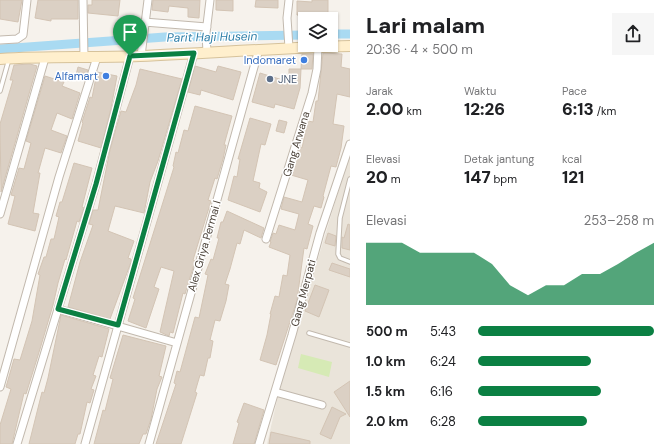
<!DOCTYPE html>
<html lang="id">
<head>
<meta charset="utf-8">
<style>
  body { margin:0; font-family:"DM Sans",sans-serif; background:#f6f6f6; color:#202124; height:100vh; display:flex; flex-direction:column; font-size:15px; white-space:nowrap }
  * { box-sizing:border-box; margin:0 }
  p { font-size:13px; color:#757577 }
  .icon { flex:none; width:22px; height:22px; fill:none; stroke:currentColor; stroke-width:2; stroke-linecap:round; stroke-linejoin:round }
  .map { position:relative; flex:1; overflow:hidden }
  .drawer { display:flex; flex-direction:column; background:#fff; width:320px }
  .drawer>* { flex:none }
  .controls { position:absolute; left:298px; top:12px; display:grid; gap:8px }
  .controls a { display:grid; place-items:center; width:40px; height:40px; border-radius:0px; background:#fff; box-shadow:0 1px 3px #0004; font-size:20px }
  .pin { position:absolute; display:grid; place-items:center; width:34px; height:34px; color:#fff; margin:-41px -17px; border-radius:50% 50% 50% 0; rotate:-45deg; box-shadow:0 0 4px #0007 }
  .pin .icon { rotate:45deg }
  .round { display:grid; place-items:center; flex:none; width:42px; height:42px; border-radius:0px; background:#f6f6f6 }
  .overview { display:flex; align-items:center; justify-content:space-between; height:68px; padding:0 16px }
  h1 { font-size:22px; font-weight:800; line-height:30px }
  .figures { display:grid; grid-template-columns:repeat(3,1fr); gap:6px; height:68px; padding:4px 16px }
  .figures div { display:grid; align-content:center }
  .figures b { font-size:17px; font-weight:800 }
  .figures small { font-size:11px; font-weight:400 }
  .figures p { font-size:11px }
  .chart { height:112px; padding:8px 16px }
  .chart p { display:flex; justify-content:space-between }
  .chart svg { width:100%; height:72px; margin-top:4px; fill:#0b8043; opacity:.7 }
  ul { padding:0 16px; list-style:none; font-size:13px }
  li { display:grid; grid-template-columns:64px 48px 1fr; align-items:center; height:30px }
  li i { height:10px; border-radius:5px; background:#0b8043 }
  main { display:flex; flex:1; min-height:0 }
  .map>svg:first-child { display:block }
</style>
</head>
<body>
<main>
<div class="map">
<svg width="350" height="444" viewBox="0 0 350 444">
  <rect width="100%" height="100%" fill="#f6f2ec"/>
  <path fill="#eae4da" d="M350,153V444H267L283,374Z"/>
  <path fill="#d6eab5" d="M301,354L332,362L329,377L298,368Z"/>
  <g fill="none" stroke-linecap="round" stroke-linejoin="round">
    <path stroke="#a9daf2" stroke-width="9" d="M331,34H350
      M0,49L165,37L305,35"/>
  </g>
  <path fill="#dbd0c4" stroke="#d3c4b4" d="M0,0H22L18,22L0,19Z
    M38,0H78V19H51V21L35,18Z
    M92,0H120L118,16L88,13V5H92Z
    M153,0H200L199,18L188,17V8L169,6L168,12L152,10Z
    M216,0H233V11L216,10Z
    M256,0H278V8L255,7Z
    M312,0H328V14H308V16L297,15V1L312,2Z
    M323,53L342,54L341,67L350,69V97L337,94L333,124L344,126L341,148L336,167L331,166L323,196L324,197L321,208L314,206L308,224L313,226L307,249L304,248L297,300L276,365L260,360L267,335L271,314H270L275,296L279,297L283,275L287,276L290,255L269,247L271,242H270L273,233L276,234L279,225L295,230L299,214L281,209L284,197L302,202L308,180L291,175L300,147L302,148L308,121L313,122L316,101H318Z
    M302,54H313L312,69H301Z
    M30,64L37,66L1,192L0,124L13,80H10L14,65Z
    M195,66L216,72L218,66L241,72L233,100L201,90L200,95L188,92Z
    M78,67L88,70L85,78L76,75Z
    M140,69L182,79L158,161L150,182L144,213L115,206L108,231L134,241L128,258L131,259V262L110,319L68,307L80,262L93,225L89,224L93,210H98L110,150L121,111L126,112L136,85Z
    M289,69H301L300,88L294,109L275,104L274,108L252,102L260,73L289,82Z
    M97,72L117,76L111,108L101,148L78,141L83,123L82,122L90,97L92,98Z
    M45,76L64,82L62,86L80,93L72,119L57,113L51,130L67,136L61,153L45,148L38,173H40L33,213L39,214L35,231L8,224L15,196L11,195L19,168L24,169L31,143L26,141Z
    M195,106L232,116L224,145H226L223,159L217,179L215,178L208,200L211,201L193,260L195,261L185,294L183,293L173,333L170,332L169,336L160,332L174,271L161,267L154,287L159,289L146,328L128,321L135,299L133,298L174,167L173,166L176,152L178,153L184,130L188,131Z
    M250,118L271,124L265,145L261,144L253,181L260,183L259,188L267,192L260,212L228,200L234,176L237,177L240,159H238Z
    M279,120L287,122L284,133L276,131Z
    M74,163L92,168L82,207L84,208L79,222L77,221L66,260L65,259L58,283L53,305L40,349L26,394L24,393L12,444H0V425L11,389L6,387L14,359L20,360L32,321L40,275L38,274L44,257H46L51,239H54L59,217L56,216L60,202H62Z
    M227,211L264,228L261,238L244,230L240,244L237,243L230,269L225,284L229,285L226,301L220,321L215,320L210,340L213,341L210,358H208L204,376L200,375L195,392L197,393L181,444H156L176,384L174,383L177,371L180,372L195,317L199,318L208,275L205,274L211,259L213,260L219,238H217L221,222H223Z
    M348,224L350,225V250L342,248V237L344,238Z
    M328,233L336,236L335,246L325,243Z
    M332,263L350,269V277L329,270Z
    M315,285L329,290L319,317L305,311Z
    M61,315L109,329L102,357L99,356L93,375L96,376L91,389L94,390L90,403L87,402L80,434H78L75,444H29L42,392L44,393L48,378Z
    M123,335L166,346L159,376L162,377L157,389L151,419L146,434H143L139,444H94L103,410L105,411L113,379L110,378Z
    M350,381V417L334,392Z
    M244,403L264,410L254,444H233L239,423L237,422Z
    M332,407L346,414L340,417L331,439L320,434Z
    M271,432L310,441V444H269Z"/>
  <g fill="none" stroke-linecap="round" stroke-linejoin="round">
    <defs>
      <path id="lane" d="M0,91L9,59
        M350,179L340,218L338,254L340,258L350,262
        M309,333L350,345"/>
      <path id="street" d="M83,0L84,57
        M289,0L287,18L289,48
        M144,22L207,27
        M0,40L17,39L23,35L27,0
        M207,53L206,33L210,0
        M141,56L148,0
        M0,214L45,58
        M266,239L312,93L317,69L318,47
        M58,309L177,343
        M0,387L59,177L97,57
        M275,392L322,405
        M17,444L96,184L130,56
        M85,444L194,53
        M149,444L259,49
        M259,444L292,335L320,233L350,144"/>
      <path id="secondary" d="M0,59C47,56 93,58 140,56C210,53 280,48 350,46"/>
    </defs>
    <use href="#lane" stroke="#c2b9ae" stroke-width="5.5"/>
    <use href="#street" stroke="#c2b9ae" stroke-width="9"/>
    <use href="#secondary" stroke="#d6c29b" stroke-width="12"/>
    <use href="#lane" stroke="#fff" stroke-width="3.5"/>
    <use href="#street" stroke="#fff" stroke-width="7"/>
    <use href="#secondary" stroke="#ffefcd" stroke-width="10"/>
  </g>
  <g fill="none" stroke-linecap="round" stroke-linejoin="round">
    <defs>
      <path id="route" d="M194,53L118,325L58,309L96,184L130,56Z"/>
    </defs>
    <use href="#route" stroke="#fff" stroke-width="8"/>
    <use href="#route" stroke="#0b8043" stroke-width="5"/>
  </g>
  <g fill="#3f7fe0" stroke="#fff" stroke-width="1.5">
    <circle cx="304" cy="60" r="4"/>
    <circle cx="106" cy="76" r="4"/>
  </g>
  <circle fill="#5c6f8a" stroke="#fff" stroke-width="1.5" cx="270" cy="79" r="4"/>
  <g text-anchor="middle" dominant-baseline="central" stroke-width="3" stroke-linejoin="round" paint-order="stroke">
    <g font-size="11" fill="#366cbe" stroke="#fff" text-anchor="end">
      <text x="296" y="60">Indomaret</text>
      <text x="98" y="76">Alfamart</text>
    </g>
    <g font-size="11" fill="#4e5e75" stroke="#fff" text-anchor="start">
      <text x="278" y="79">JNE</text>
    </g>
    <g font-size="11" fill="#4b4239" stroke="#fff">
      <text transform="translate(296 144) rotate(-73)">Gang Arwana</text>
      <text transform="translate(204 246) rotate(-74)">Alex Griya Permai I</text>
      <text transform="translate(303 293) rotate(-75)">Gang Merpati</text>
    </g>
    <g font-size="12" font-style="italic" fill="#2d7ea8" stroke="#fff">
      <text transform="translate(212 37) rotate(-1)">Parit Haji Husein</text>
    </g>
  </g>
</svg>
<div class="controls">
<a><svg class="icon" aria-label="layers" viewBox="0 0 24 24"><path d="M12 4l9 5-9 5-9-5zM3 14l9 5 9-5"/></svg></a>
</div>
<div class="pin" style="left:130px;top:56px;background:#1e9e55"><svg class="icon" aria-label="arrive" viewBox="0 0 24 24"><path d="M6 21V4h12l-3 4 3 4H6"/></svg></div>
</div>
<section class="drawer">
<div class="overview"><div><h1>Lari malam</h1><p>20:36 · 4 × 500 m</p></div><a class="round"><svg class="icon" aria-label="share" viewBox="0 0 24 24"><path d="M12 15V3M7 8l5-5 5 5M5 13v7h14v-7"/></svg></a></div>
<div class="figures">
<div><p>Jarak</p><b>2.00<small> km</small></b></div>
<div><p>Waktu</p><b>12:26</b></div>
<div><p>Pace</p><b>6:13<small> /km</small></b></div>
</div>
<div class="figures">
<div><p>Elevasi</p><b>20<small> m</small></b></div>
<div><p>Detak jantung</p><b>147<small> bpm</small></b></div>
<div><p>kcal</p><b>121</b></div>
</div>
<div class="chart"><p><span>Elevasi</span>253–258 m</p>
<svg viewBox="0 0 160 44" preserveAspectRatio="none"><path d="M0 44V6L10 6L20 6L30 12L40 12L50 12L60 12L70 19L80 32L90 38L100 32L110 32L120 25L130 25L140 19L150 12L160 6V44z"/></svg>
</div>
<ul>
<li><b>500 m</b>5:43<i style="width:100%"></i></li>
<li><b>1.0 km</b>6:24<i style="width:64%"></i></li>
<li><b>1.5 km</b>6:16<i style="width:70%"></i></li>
<li><b>2.0 km</b>6:28<i style="width:62%"></i></li>
</ul>
</section>
</main>
</body>
</html>
